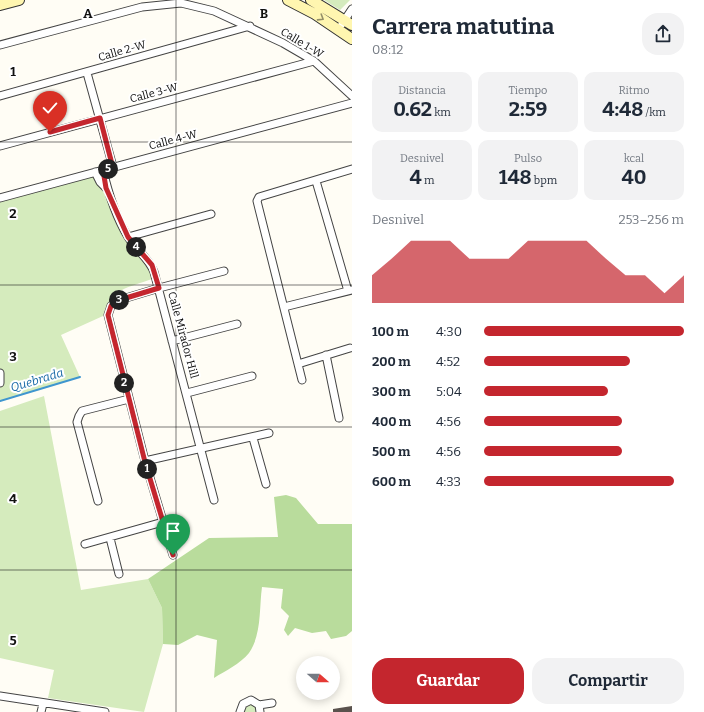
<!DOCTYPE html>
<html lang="es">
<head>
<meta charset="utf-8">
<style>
  body { margin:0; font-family:Bitter,serif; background:#f2f2f3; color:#1f2937; height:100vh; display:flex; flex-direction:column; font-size:15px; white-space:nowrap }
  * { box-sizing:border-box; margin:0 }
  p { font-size:13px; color:#747a83 }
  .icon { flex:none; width:22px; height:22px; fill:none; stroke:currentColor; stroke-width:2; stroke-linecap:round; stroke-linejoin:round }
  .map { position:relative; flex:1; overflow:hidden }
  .drawer { display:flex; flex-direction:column; background:#fff; width:352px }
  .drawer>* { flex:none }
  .needle { width:26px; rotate:110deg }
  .controls { position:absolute; left:296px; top:656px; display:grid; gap:8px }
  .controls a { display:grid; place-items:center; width:44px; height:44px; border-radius:50%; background:#fff; box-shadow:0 2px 10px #0003; font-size:20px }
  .pin { position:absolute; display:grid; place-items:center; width:34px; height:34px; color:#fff; margin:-41px -17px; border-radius:50% 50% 50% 0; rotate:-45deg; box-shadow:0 0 4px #0007 }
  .pin .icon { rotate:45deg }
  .km { position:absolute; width:20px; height:20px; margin:-10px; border-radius:50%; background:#222; color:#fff; font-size:11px; line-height:20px; text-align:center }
  .round { display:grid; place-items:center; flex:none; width:42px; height:42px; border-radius:16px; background:#f2f2f3 }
  .summary { display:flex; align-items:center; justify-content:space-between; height:68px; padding:0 20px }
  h1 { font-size:22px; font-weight:700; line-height:30px }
  .stats { display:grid; grid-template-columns:repeat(3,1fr); gap:6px; height:68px; padding:4px 20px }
  .stats div { display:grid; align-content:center; border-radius:10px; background:#f2f2f3; text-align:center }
  .stats b { font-size:20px; font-weight:700 }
  .stats small { font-size:11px; font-weight:400 }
  .stats p { font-size:11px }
  .chart { height:112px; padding:8px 20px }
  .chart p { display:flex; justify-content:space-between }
  .chart svg { width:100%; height:72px; margin-top:4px; fill:#c4262e; opacity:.7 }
  .cta { display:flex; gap:8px; margin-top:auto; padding:8px 20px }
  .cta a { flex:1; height:46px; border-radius:16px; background:#c4262e; color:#fff; font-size:16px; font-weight:700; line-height:46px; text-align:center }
  .cta a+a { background:#f2f2f3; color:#1f2937 }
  ul { padding:0 20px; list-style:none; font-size:13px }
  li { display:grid; grid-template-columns:64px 48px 1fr; align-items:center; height:30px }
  li i { height:10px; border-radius:5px; background:#c4262e }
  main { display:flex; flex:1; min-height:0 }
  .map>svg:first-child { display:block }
</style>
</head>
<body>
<main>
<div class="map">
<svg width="352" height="712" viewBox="0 0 352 712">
  <rect width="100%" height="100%" fill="#fffdf5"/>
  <path fill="#d5ebbd" d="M324,0H350L340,10Z
    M93,173L107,195L127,237L146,260L152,279C128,288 110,288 103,316L61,335L80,377L0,401V198Z
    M44,396L81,590L148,579L162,608L163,644L144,712L48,698L54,670L0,658V411Z
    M247,704H252L255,706L256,712H244V707Z"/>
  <path fill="#b9dc9c" d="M286,495L296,498L318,524H352V631L346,636L331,639L326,631L312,633L295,628L288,636L284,630L289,616L281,608L283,589L262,587C259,608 262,634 249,653C240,664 225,671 214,678L217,640L197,635L178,645L163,644L162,608L148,579L209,538L278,537L274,497Z"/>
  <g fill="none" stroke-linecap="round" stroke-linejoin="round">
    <path stroke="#3f96cf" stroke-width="2" d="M0,401L80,377"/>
  </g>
  <path fill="#5a524d" d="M352,706V712H333V709Z"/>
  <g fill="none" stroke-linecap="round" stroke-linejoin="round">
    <defs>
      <path id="street" d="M342,24L352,9
        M0,45L142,7L181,3L214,11L283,43L314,61L352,96
        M87,73L113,167
        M0,96L250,26
        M0,146L314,61
        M103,170C108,192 116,217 128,237C136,250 149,258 154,272L214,500
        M95,172L100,182L106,188
        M316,181L348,291
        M0,198L352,103
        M128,237L211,214
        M284,307L352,290
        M172,341L237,324
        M326,355L339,418
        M298,364L350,348
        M0,373V383
        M302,380L257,201L259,197L352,169
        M187,393L252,376
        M253,438L266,484
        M145,461L269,433
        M98,501L77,422L79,416L82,411L129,399
        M110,538L119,574
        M85,544L163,522
        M173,555L145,461L108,315L111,306L116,301L159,288L224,271
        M0,696L105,712
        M259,705L272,703
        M41,712L43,704
        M240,712L243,704L251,700L259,705L260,712"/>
      <path id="secondary" d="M288,0L315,14L352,39
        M311,0L352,25
        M0,5L19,0"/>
    </defs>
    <use href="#street" stroke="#444" stroke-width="9"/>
    <use href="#secondary" stroke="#333" stroke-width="12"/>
    <use href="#street" stroke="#fff" stroke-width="7"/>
    <use href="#secondary" stroke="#fff6b0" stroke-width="10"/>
  </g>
  <defs><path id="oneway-chevron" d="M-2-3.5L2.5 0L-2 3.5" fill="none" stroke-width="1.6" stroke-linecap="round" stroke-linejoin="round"/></defs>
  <use stroke="#948f68" href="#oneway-chevron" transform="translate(321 18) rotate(32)"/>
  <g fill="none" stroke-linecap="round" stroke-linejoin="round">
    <defs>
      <path id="route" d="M50,132L100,118L113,168L103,170L106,188L128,237L152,265L159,288L116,301L111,306L108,315L145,462L173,555"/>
    </defs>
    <use href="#route" stroke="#fff" stroke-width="8"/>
    <use href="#route" stroke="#c4262e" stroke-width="5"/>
  </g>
  <path fill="none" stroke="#111" stroke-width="1" stroke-opacity="0.55" d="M176,0V712M0,142H352M0,285H352M0,427H352M0,570H352"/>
  <g text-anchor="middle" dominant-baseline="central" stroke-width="4" stroke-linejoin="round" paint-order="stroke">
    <g font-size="11" fill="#111" stroke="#fff">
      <text transform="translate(302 43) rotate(31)">Calle 1-W</text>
      <text transform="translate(122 51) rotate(-16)">Calle 2-W</text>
      <text transform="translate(154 93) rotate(-15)">Calle 3-W</text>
      <text transform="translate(173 140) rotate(-15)">Calle 4-W</text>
      <text transform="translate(183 335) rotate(75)">Calle Mirador Hill</text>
    </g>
    <g font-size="12" font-style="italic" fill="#1768a6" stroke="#fff">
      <text transform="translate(37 380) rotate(-17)">Quebrada</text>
    </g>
  </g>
  <g font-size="13" text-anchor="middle" font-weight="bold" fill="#111" stroke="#fff" stroke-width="4" stroke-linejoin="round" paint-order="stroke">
    <text x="88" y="18">A</text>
    <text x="264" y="18">B</text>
    <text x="13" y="76">1</text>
    <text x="13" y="218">2</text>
    <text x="13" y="361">3</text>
    <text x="13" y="503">4</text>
    <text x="13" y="645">5</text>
  </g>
</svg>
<div class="controls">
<a><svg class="needle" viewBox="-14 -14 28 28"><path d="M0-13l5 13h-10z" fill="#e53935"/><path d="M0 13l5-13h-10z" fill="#747a83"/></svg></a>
</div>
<div class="pin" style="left:173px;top:555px;background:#1e9e55"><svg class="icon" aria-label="arrive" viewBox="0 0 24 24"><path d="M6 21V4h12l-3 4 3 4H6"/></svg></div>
<div class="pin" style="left:50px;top:132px;background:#d93025"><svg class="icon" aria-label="check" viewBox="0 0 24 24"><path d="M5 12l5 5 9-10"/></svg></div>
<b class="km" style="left:147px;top:469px">1</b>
<b class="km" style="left:124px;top:383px">2</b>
<b class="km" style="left:119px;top:300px">3</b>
<b class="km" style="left:136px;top:247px">4</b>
<b class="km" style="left:108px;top:169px">5</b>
</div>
<section class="drawer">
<div class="summary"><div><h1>Carrera matutina</h1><p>08:12</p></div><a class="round"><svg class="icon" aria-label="share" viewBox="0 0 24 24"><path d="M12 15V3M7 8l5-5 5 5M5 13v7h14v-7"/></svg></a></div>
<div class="stats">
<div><p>Distancia</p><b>0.62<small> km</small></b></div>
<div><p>Tiempo</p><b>2:59</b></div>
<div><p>Ritmo</p><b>4:48<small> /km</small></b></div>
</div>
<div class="stats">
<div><p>Desnivel</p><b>4<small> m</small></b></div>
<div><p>Pulso</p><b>148<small> bpm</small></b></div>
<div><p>kcal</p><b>40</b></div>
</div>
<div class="chart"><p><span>Desnivel</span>253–256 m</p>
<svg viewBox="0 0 160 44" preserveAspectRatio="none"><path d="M0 44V27L10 17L20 6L30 6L40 6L50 17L60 17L70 17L80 6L90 6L100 6L110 6L120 17L130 27L140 27L150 38L160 27V44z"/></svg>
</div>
<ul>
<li><b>100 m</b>4:30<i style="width:100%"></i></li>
<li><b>200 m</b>4:52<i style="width:73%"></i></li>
<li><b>300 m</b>5:04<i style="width:62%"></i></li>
<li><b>400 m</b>4:56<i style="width:69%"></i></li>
<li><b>500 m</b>4:56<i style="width:69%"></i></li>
<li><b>600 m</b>4:33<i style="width:95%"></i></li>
</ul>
<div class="cta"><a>Guardar</a><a>Compartir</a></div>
</section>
</main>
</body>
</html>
